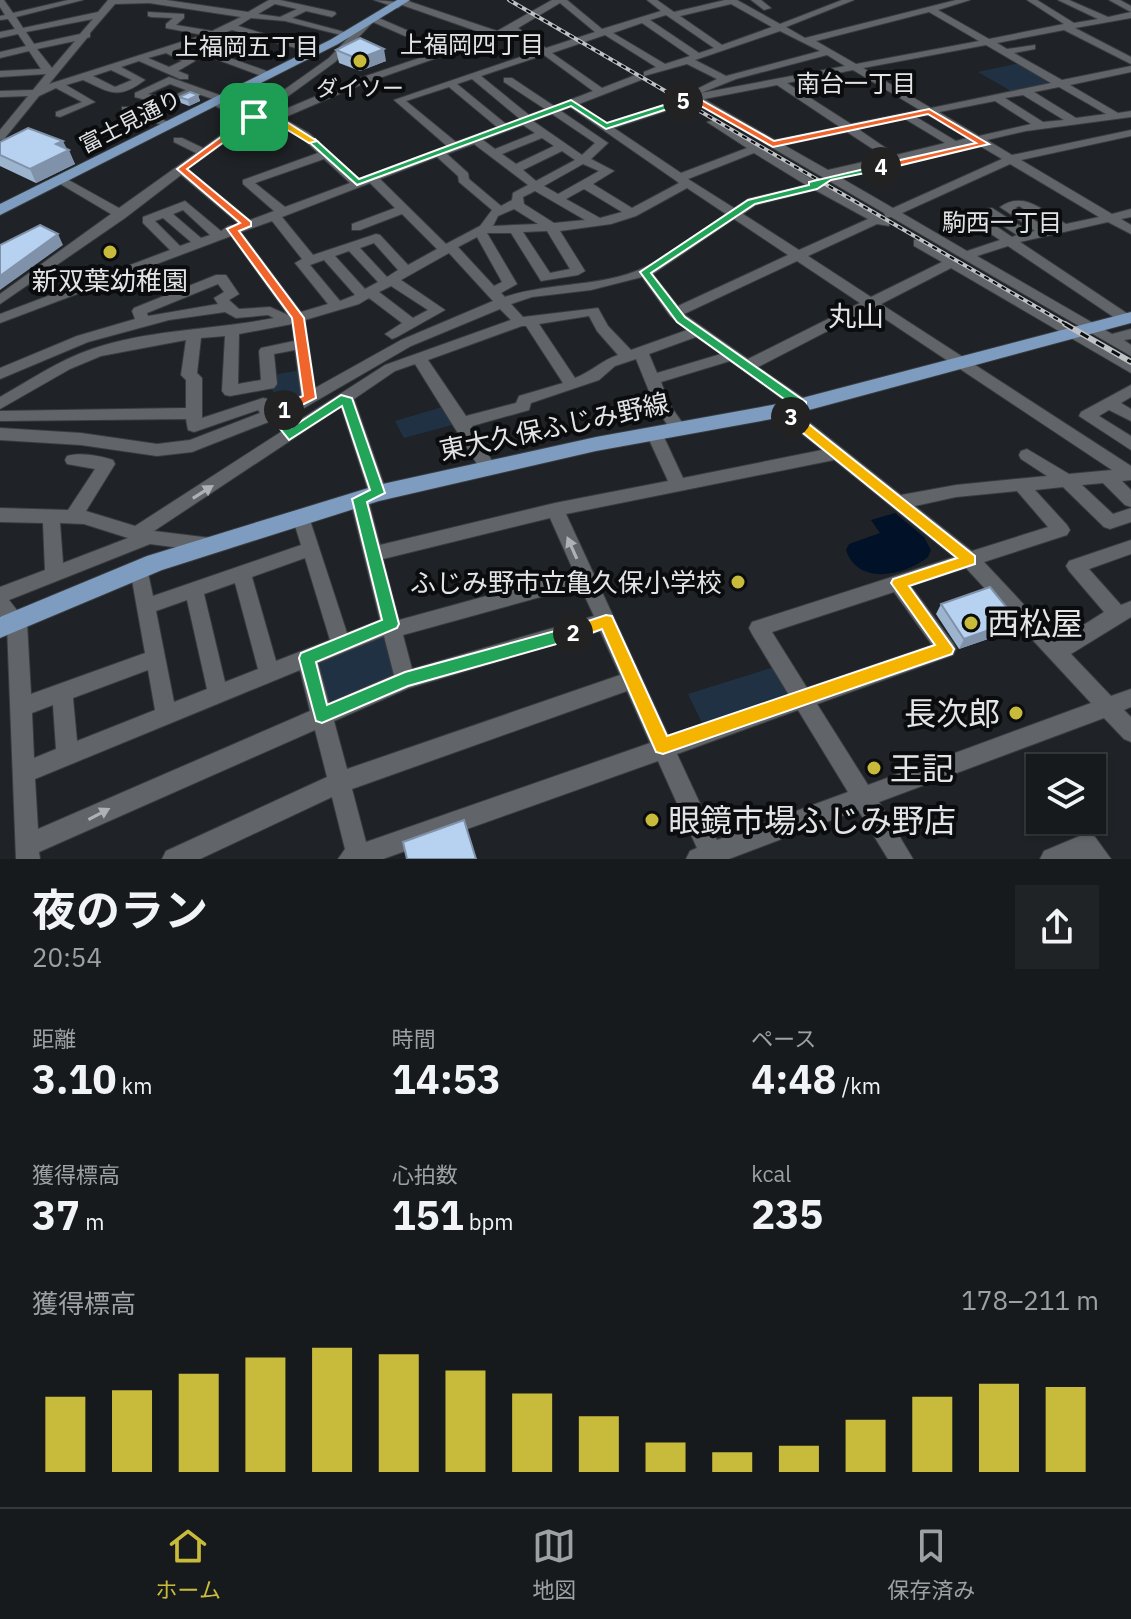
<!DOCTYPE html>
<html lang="ja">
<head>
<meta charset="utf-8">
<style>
  body { margin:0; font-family:"IBM Plex Sans","Noto Sans JP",sans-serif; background:#202325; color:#f1f3f6; height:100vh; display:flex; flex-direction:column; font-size:30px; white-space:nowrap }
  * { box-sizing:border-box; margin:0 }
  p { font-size:26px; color:#9ea1a3 }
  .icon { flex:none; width:44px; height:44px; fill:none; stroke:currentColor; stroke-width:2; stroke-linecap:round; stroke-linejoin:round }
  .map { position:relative; height:859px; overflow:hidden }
  .panel { display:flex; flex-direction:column; background:#171a1c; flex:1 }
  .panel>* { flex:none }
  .buttons { position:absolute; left:1026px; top:754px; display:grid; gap:16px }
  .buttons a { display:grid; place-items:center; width:80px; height:80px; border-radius:0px; background:#171a1c; box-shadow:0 2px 6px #0004,0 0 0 2px #36383b; font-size:40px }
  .pin { position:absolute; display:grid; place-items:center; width:68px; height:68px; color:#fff; margin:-34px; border-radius:16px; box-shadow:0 4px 12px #0006 }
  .km { position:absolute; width:40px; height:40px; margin:-20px; border-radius:50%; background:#222; color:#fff; font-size:22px; line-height:40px; text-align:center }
  .round { display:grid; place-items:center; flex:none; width:84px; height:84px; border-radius:0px; background:#202325 }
  .head { display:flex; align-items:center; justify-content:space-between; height:136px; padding:0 32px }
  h1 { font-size:44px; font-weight:700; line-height:60px }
  .metrics { display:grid; grid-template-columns:repeat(3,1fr); gap:12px; height:136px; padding:8px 32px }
  .metrics div { display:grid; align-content:center }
  .metrics b { font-size:40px; font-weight:700 }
  .metrics small { font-size:22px; font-weight:400 }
  .metrics p { font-size:22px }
  .chart { height:224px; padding:16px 32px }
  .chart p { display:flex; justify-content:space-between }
  .chart svg { width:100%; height:144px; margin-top:8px; stroke:#c8bb3b; stroke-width:6 }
  .tab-bar { display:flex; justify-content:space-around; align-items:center; height:112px; border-top:2px solid #36383b; background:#171a1c; font-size:22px; color:#9ea1a3 }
  .tab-bar a { display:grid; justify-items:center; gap:4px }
  .tab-bar .on { color:#c8bb3b }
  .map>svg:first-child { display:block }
</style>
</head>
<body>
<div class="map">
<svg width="1131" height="859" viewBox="0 0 1131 859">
  <rect width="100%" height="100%" fill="#1f2226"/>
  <path fill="#213144" d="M1020,63L1052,83L1011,91L978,72Z
    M301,370L305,395L280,409L271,386L272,375Z
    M449,405L459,423L404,438L395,421Z
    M387,633L396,671L393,679L328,706L313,660Z
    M774,667L790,693L788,697L704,727L688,694Z"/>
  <path fill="#011228" d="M895,513L924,537L931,550L928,557C904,576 858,586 846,550L849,544L880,533L871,520Z"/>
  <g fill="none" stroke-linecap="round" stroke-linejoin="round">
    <defs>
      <path id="minor" d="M0,0H4L13,13L68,0H83L16,17L23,28L98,12L108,0H166L248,12L269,0H280L335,12L336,14L332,17L306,11L292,18L352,34L374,16L411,32V36H405L373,22L335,62L188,169L250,220L274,211L243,184V180L318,153L301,137L267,117V113H276L357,79L488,35L402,5L398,8L374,0L398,2L405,0L497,31L552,0H567L602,29L661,11L647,0H657L674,12L725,0H737L780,24L842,0H854L786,27L805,38L956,0H970L938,10L989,39L1064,24L1027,0H1037L1074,23L1098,19L1058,0H1069L1108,17L1131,12V18L1075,28L1131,57V64L1064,30L997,43L1007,49L1035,45V49L1014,53L1062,80L1131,66V72L1070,85L1118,113L1131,111V117L1026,131L987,140L1012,155L1131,130V136L1021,160L1112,214L1131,209V217L1121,219L1131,225V234L1108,222L1020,242L1131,316V322H1121L1008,246L977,256L1112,334L1131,329V339L1124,340L1131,345V356L891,217H886L884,213L694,102L614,128L681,173L747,148L707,122L716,120L813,180L889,220V226L877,224L808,256L871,297L942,262L914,246V240L919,239L1131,361V373L951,268L881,304L1131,466V480L1122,481L1131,490V507L1125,505L1103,483L1082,485L1113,514L1131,508V522L1110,529L1104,527L1063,487L1035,490L1067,525L1070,530L1067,535L984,562L1058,641L1104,612L1069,571L1066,566L1069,561L1131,540V554L1089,569L1121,605L1131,601V617L1071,654L1111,696L1131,689V707L1124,710L1131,717V742L1124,739L1104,718L879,802L913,859H888L858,810L729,859H686L690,851L697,848L658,761L383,859H338L345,849L332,797L200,859H162L166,851L327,777L315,730L39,852L40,859H16L7,625L0,616V587L45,570L43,523L0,522V508L68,510L95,469L67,464L65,460L67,456C80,452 100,456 113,460L115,464L86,511L135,526L385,365L511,320L500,309L411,346L304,408L192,452L157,456L81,445L0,440V428L81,433L157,444L190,440L260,413L258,410L194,432L188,430L186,419L0,421V411L186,408V380L181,375L186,340L101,356L70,369L0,409V397C30,380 59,360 92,349C150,329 214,330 274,318L268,315L236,318L225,312L169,320L88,342L0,379V368L77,336L135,319L132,311L134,308L216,275H226L239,294L229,300L239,309L270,307L288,315L231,236L0,323V314L170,250L143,223V217L185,201L221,231L228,226L239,224L181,175L125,218L0,304V294L111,214L57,182V178H65L119,208L196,153L174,142V138H182L203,148L243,119L211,104L210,102L213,99L195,93L168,106L135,97V93L169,77L225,97L226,99L223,102L250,114L329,58L349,37L285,21L251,18L238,26L322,51L317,54L232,30L175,50L195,61L178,71L188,75V79H180L139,61L121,67L145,80C118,100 111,93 83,80L66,85L95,102L60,117L56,116V112L82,102L56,88L39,96L4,139L0,140V130L28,96L0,97V91L33,90L46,74L0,77V71L41,69L29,51L0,58V52L26,46L18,34L0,38V32L15,29L8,19L0,20V16L5,15L0,7ZM149,3L241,17L212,31L176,25L184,18V14L148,12V16L151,17L173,18L166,24V28L203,35L49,84L87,38L90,37V33L115,4ZM560,3L595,32L546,48L518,28ZM275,4L297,9L280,17L258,14ZM731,4L772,27L722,45L680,16ZM929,12L979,41L856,64L816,41ZM666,15L669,17L714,48L699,53L650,20ZM93,19L80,34L34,44L26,32ZM642,23L690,56L665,64L613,33ZM780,31L820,51L726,76L695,60ZM511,32L538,51L394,100L447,146L359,179L309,133L283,118L365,83ZM605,35L656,67L644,72V76L687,64L717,79L687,94V98L607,123L579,104L641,80V76H633L602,88L552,53ZM75,41L52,68L37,49ZM986,45L1051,83L931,108L863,68ZM166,53L182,61L169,67L148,58ZM544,55L593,91L554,106L512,78H504V82L545,109L529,115L481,76ZM827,55L845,66L701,93L736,79ZM111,70L132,80L115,87L93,76ZM853,70L920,110L851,124L787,83ZM472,79L520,119L506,124L457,84ZM170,84L186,90L167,99L148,94ZM777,85L840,127L775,140L704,99ZM449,87L497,127L456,142L406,101ZM1059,87L1106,114L1076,118L1034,92ZM1023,95L1064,120L1043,122L1005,98ZM995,101L1031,124L979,136L939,112ZM570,107L675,180L679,183L632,208L593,184L614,171L591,159L608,143L561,111ZM552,114L595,143L582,155L533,121ZM928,115L967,138L956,141L916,117ZM905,119L945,143L896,155L858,129ZM523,125L535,133L495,149L483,140ZM847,132L885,157L828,170L784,145ZM542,138L554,146L516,164L502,154ZM975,143L1002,159L893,208L836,175ZM474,144L528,185L513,193L512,200L501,206L469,179L468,173L447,154ZM562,151L575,160L536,181L523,170ZM754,153L806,185L748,199L734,208L688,179ZM437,157L458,176L459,182L492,210L480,226L446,244L380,179ZM324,159L350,183L285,207L255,183ZM583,164L599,171L558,194L544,186ZM1010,164L1099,217L1066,224C1044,211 1023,190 1000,207L1035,231L1030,232L992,208L967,212V218L1000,240L967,251L902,213ZM370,183L395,208L352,224V230H360L402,214L437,249L408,265L380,235L376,234L313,255L282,217ZM687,188L726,214C699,232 672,255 643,268C604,287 548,282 505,297L501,293L517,284L487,233H511L541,281L578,275L585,271L560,231L611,224L636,216ZM584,189L622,212L600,218L566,199ZM815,190L868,219L799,250L743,214L756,205ZM535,191L585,220L554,223L524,204L523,197ZM1019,206L1053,227L1047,228L1015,208ZM514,209L538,224L493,226L498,216ZM183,210L210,235L201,238L173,214ZM986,215L1017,235L1012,237L981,216ZM163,218L191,242L180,246L155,221ZM734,219L788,255L678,306L653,274ZM272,221L302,259L295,263L328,304L301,312L241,232ZM547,231L570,269L550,273L523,232ZM477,237L502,282L494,286L458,247ZM374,243L398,270L387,277L360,248ZM349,251L378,282L365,289L335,256ZM449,253L493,301L401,340L315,388L305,320L359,304L369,298L402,323L385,334L392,339L397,337L445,310L401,280ZM324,260L355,295L340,301L310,265ZM797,261L860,303L748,359L684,314ZM642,277L670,316L687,330L631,350L608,326L598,308L523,317L511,304L532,297L591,290ZM218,284L224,292L214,298L218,304L148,316L147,313ZM391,286L428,310L413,318L379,292ZM870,309L1112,470L1069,474L1027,449L1021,451L1019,455L1021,459L1047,476L956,485L901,495L789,406L783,405L775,410L777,414L822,450L683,478L662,433L654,427L646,433L668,481L555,503L380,545L368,499L365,494H353L350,499L380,620L347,633L307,511H295L292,516L301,545L153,596L146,564L139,562L132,564L130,569L145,653L31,694L27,623L9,600L150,544L211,552L217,550L220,545L217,540L211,538L154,531L341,407L369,493L372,498H384L387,493L354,399L395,371L415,364L482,472H494L496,468L472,426L529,410L531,403L599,380L615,366L636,359L655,406L672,432L678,434L686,428L670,405L661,382L730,361L796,409H808L810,405L808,401L758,367ZM589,316L597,331L618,355C602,360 591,372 575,378L539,324ZM292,324L294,341L261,348L259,351L261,380L238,384L239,334ZM522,326H526L563,383L519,396L516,403L466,416L428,360ZM225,336L222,391L225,395L230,396L274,388L277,384L274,354L295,350L301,395L273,408L268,399L263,398L202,418V378L197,373L201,338ZM696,337L721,354L657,373L649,354ZM834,460L954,557L752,622L749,628L752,634L789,695L669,737L566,514ZM1017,491L1048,527L972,551L915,506L956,497ZM550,518L574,572L399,620L383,559ZM60,523L84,524L128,538L63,563ZM305,558L330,640L276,661L252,577ZM966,568L1091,703L868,785L817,704L953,655L956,649L953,643L911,586ZM235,583L258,669L225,682L204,594ZM580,586L594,616L412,669L403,635ZM894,592L932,645L807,688L772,632ZM187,600L207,689L174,702L156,611ZM600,631L620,675L347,769L334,721L409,688ZM384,636L394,675L329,703L318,663ZM148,670L155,710L77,741L73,698ZM300,670L310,711L38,829L35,779ZM627,691L650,743L366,842L352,789ZM53,705L56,749L34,758L32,713ZM798,710L848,792L717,840L677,754Z
        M751,0H761L771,8L764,10Z
        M1109,0H1120L1131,6V12Z
        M216,53L272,73L273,75L264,77L213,58L211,56Z
        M122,107H130L176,125L167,127L122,111Z
        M1131,385V397L1121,403L1131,409V421L1109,410L1099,416L1131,436V450L1079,416L1081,412Z
        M1087,833L1095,837L1111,859H1040L1044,851Z"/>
      <path id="major" d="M397,0H410L338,44L0,215V204L330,40Z
        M1131,312V323L783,417L596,451L379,501L162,570L0,638V617L147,556L378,485L596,437L783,403Z"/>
    </defs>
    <use href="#minor" stroke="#393c3f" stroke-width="2"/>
    <use href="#major" stroke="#393c3f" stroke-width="2"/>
    <use href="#minor" fill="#616569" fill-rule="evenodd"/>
    <use href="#major" fill="#7d9cbf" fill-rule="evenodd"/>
    <defs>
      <path id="rail-far1" d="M509,0L1069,326"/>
      <path id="rail" d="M1065,324L1131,362"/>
    </defs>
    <use href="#rail-far1" stroke="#c0c2c5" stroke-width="4"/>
    <use href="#rail" stroke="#c0c2c5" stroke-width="6"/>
    <use href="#rail-far1" stroke="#0a0c0d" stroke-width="2" stroke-dasharray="5" stroke-linecap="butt"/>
    <use href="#rail" stroke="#0a0c0d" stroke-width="3" stroke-dasharray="9" stroke-linecap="butt"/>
  </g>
  <path fill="#9db4cf" d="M336,50L386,61L360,71L339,63Z
    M198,95L200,101L189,106L181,103L179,97Z
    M0,142L67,149L75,164L36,183L0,166Z
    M941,604L1011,631L959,649L936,614Z"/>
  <path fill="#8092a9" d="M384,49L386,61L360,71L358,59Z
    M198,95L200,101L189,106L188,100Z
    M63,141L68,151L69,150L75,164L36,183L30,169L56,144Z
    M58,234L63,245L0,290V276Z
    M1017,620L1011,631L959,649L964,639Z"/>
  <path fill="#b7d1f1" stroke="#8092a9" stroke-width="2" d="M360,38L384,49L358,59L336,50Z
    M190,92L198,95L188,100L179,97Z
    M28,128L63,141L56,144L69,150L30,169L0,155V142Z
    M40,225L58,234L0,276V245Z
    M990,587L1017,620L964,639L941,604Z
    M464,820L476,859H407L403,842Z"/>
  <defs><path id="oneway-solid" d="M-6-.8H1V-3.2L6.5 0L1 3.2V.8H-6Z" transform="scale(2)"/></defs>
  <g fill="#aeb1b5">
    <use href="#oneway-solid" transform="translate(203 492) rotate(-32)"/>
    <use href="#oneway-solid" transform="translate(572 548) rotate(-114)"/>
    <use href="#oneway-solid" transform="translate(99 814) rotate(-28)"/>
  </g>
  <path fill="#f0652b" stroke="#fff" stroke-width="2" d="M251,115L258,117L187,169L251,222V226L239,231L304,318L316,398L284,414L278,410L280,407L303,396L292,318L227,229L240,223L177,169Z"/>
  <path fill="#22a559" stroke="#fff" stroke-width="2" d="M341,395L352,398L385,493L367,502L399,624L397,628L316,662L327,705L405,672L573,626L581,633L578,638L408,686L322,723L316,721L299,658L301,653L382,620L352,499L370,490L342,406L289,440L268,414L280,407H289V413L282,416L291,428Z"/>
  <path fill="#f5b400" stroke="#fff" stroke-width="2" d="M787,414H796L975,556V564L909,586L954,649L952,654L663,754L656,752L602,629L573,640L565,633L567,628L606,615L612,616L667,736L935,645L891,583L893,579L957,558L787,420Z"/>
  <path fill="#22a559" stroke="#fff" stroke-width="2" d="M881,165L885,169L831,180L817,189L755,204L651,273L685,317L806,402V408L793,412L796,420H787L777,410L791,404L677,322L640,272L748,200L809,185V182Z"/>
  <path fill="#f0652b" stroke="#fff" stroke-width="2" d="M696,97L774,141L929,109L989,144L881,170L878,165L976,143L928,114L773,147L692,101H679Z"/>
  <path fill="#22a559" stroke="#fff" stroke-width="2" d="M683,99L686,103L606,129L571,106L357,185L308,141L315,139L359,179L571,100L607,123Z"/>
  <path fill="#f5b400" stroke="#fff" stroke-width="2" d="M260,109H266L317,141L309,143L263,115L251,119Z"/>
  <g fill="#c8bb3b" stroke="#0a0c0d" stroke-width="3">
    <circle cx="360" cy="61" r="8"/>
    <circle cx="110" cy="252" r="8"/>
    <circle cx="738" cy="582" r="8"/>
    <circle cx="971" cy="623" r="8"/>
    <circle cx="1016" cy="713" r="8"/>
    <circle cx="874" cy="768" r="8"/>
    <circle cx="652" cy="820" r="8"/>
  </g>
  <g text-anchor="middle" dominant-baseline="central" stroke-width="8" stroke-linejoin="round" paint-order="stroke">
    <g font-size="22" fill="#e2e4e7" stroke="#0a0c0d">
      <text x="360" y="87">ダイソー</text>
    </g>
    <g font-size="22" fill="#e2e4e7" stroke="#0a0c0d">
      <text transform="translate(130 121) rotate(-27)">富士見通り</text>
    </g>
    <g font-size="24" fill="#e2e4e7" stroke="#0a0c0d">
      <text x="472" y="44">上福岡四丁目</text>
      <text x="247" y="46">上福岡五丁目</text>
      <text x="856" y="83">南台一丁目</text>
      <text x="1002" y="222">駒西一丁目</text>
    </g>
    <g font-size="26" fill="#e2e4e7" stroke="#0a0c0d">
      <text x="110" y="280">新双葉幼稚園</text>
      <text x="722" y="582" text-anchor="end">ふじみ野市立亀久保小学校</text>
    </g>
    <g font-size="26" fill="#e2e4e7" stroke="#0a0c0d">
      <text transform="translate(554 426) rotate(-12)">東大久保ふじみ野線</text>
    </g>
    <g font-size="28" fill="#e2e4e7" stroke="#0a0c0d">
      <text x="856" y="315">丸山</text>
    </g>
    <g font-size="32" fill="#e2e4e7" stroke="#0a0c0d" text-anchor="start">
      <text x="987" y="623">西松屋</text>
      <text x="1000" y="713" text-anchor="end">長次郎</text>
      <text x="890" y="768">王記</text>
      <text x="668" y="820">眼鏡市場ふじみ野店</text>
    </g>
  </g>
</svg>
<div class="buttons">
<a><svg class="icon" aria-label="layers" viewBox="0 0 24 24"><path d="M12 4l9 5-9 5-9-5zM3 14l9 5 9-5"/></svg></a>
</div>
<div class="pin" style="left:254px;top:117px;background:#1e9e55"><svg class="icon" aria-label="arrive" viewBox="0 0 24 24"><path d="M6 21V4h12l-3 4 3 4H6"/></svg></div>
<b class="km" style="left:284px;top:410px">1</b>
<b class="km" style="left:573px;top:633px">2</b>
<b class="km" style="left:791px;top:417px">3</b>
<b class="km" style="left:881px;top:167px">4</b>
<b class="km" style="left:683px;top:101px">5</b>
</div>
<section class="panel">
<div class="head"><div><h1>夜のラン</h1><p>20:54</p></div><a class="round"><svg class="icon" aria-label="share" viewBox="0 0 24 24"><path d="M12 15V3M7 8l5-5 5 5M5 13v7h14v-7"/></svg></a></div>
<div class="metrics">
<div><p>距離</p><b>3.10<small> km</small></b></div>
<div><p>時間</p><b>14:53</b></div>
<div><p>ペース</p><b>4:48<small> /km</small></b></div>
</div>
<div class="metrics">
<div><p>獲得標高</p><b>37<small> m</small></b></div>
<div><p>心拍数</p><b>151<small> bpm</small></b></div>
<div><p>kcal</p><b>235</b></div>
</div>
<div class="chart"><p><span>獲得標高</span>178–211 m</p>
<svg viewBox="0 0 160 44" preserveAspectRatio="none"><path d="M5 44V21M15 44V19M25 44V14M35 44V9M45 44V6M55 44V8M65 44V13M75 44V20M85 44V27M95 44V35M105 44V38M115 44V36M125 44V28M135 44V21M145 44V17M155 44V18"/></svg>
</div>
</section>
<nav class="tab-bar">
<a class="on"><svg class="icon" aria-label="home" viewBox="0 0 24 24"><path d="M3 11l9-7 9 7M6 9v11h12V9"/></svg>ホーム</a>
<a><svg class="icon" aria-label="map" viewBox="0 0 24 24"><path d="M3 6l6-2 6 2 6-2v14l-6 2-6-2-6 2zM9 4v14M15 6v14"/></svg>地図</a>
<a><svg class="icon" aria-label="saved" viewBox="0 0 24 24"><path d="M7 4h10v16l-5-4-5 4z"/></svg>保存済み</a>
</nav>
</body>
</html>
